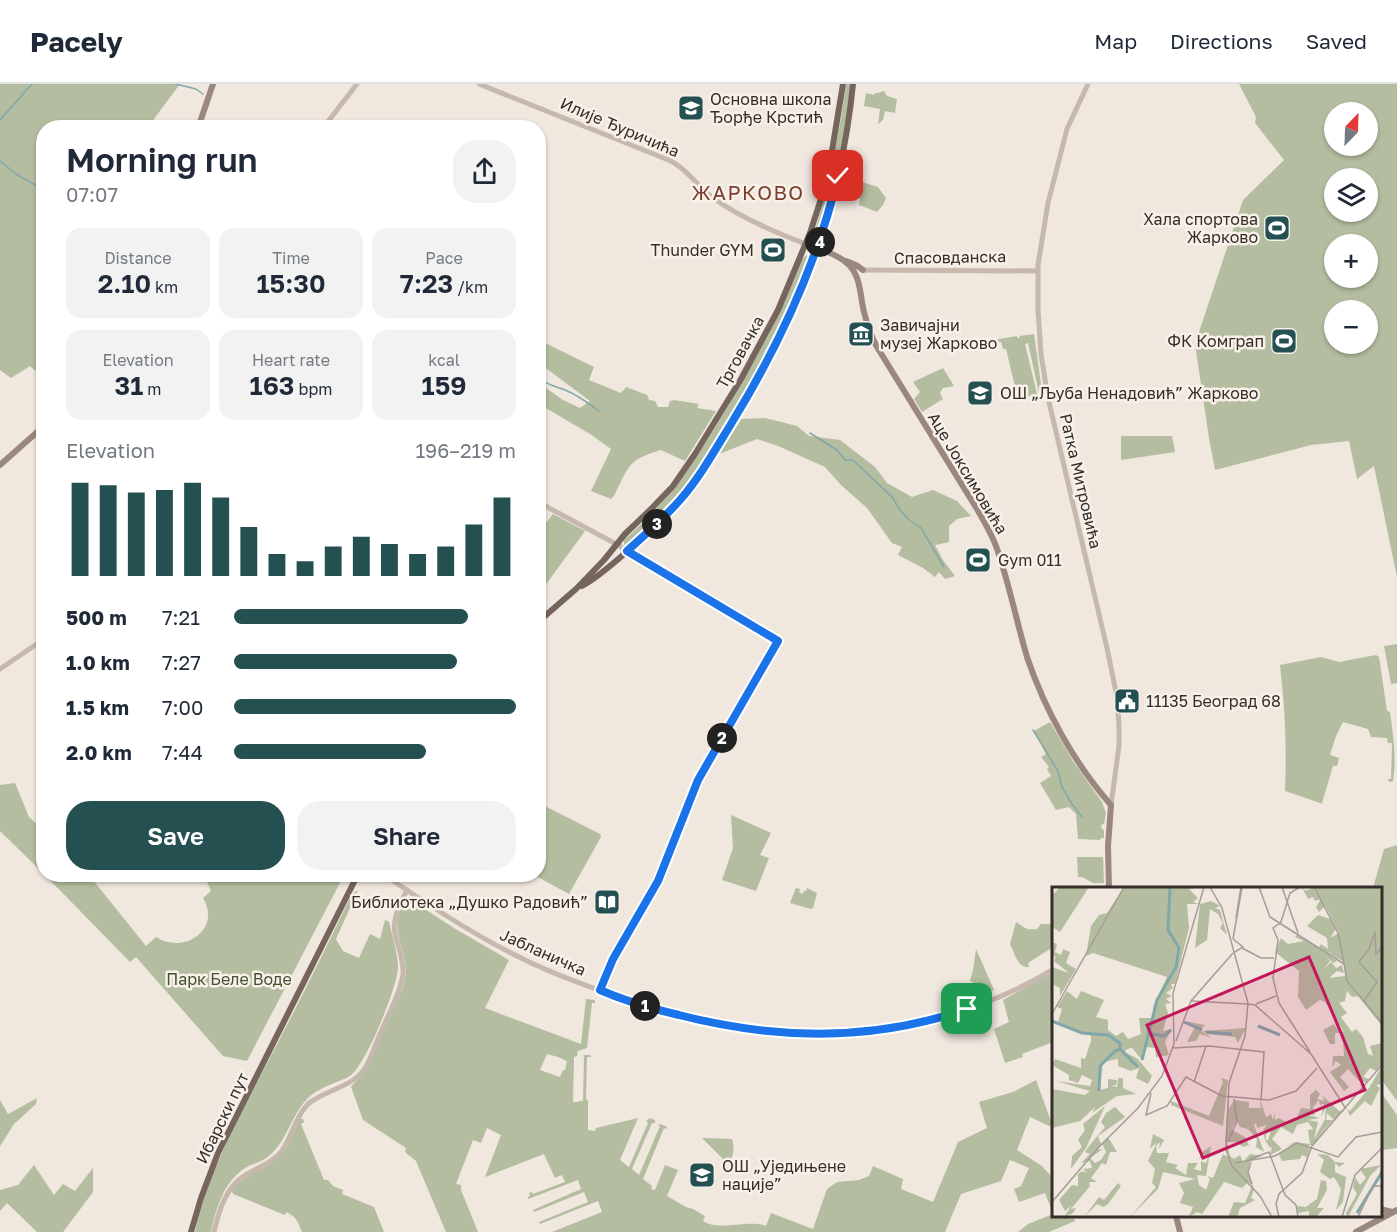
<!DOCTYPE html>
<html lang="en">
<head>
<meta charset="utf-8">
<style>
  body { margin:0; font-family:"Golos Text",sans-serif; background:#f2f2f3; color:#1f2937; height:100vh; display:flex; flex-direction:column; font-size:22px; white-space:nowrap }
  * { box-sizing:border-box; margin:0 }
  p { font-size:20px; color:#747a83 }
  .icon { flex:none; width:33px; height:33px; fill:none; stroke:currentColor; stroke-width:2; stroke-linecap:round; stroke-linejoin:round }
  .map { position:relative; flex:1; overflow:hidden }
  .sheet { position:absolute; left:36px; top:36px; width:510px; height:762px; display:flex; flex-direction:column; background:#fff; border-radius:24px; box-shadow:0 2px 4px #0004 }
  .sheet>* { flex:none }
  .needle { width:39px; rotate:23deg }
  .tools { position:absolute; left:1324px; top:18px; display:grid; gap:12px }
  .tools a { display:grid; place-items:center; width:54px; height:54px; border-radius:50%; background:#fff; box-shadow:0 2px 4px #0004; font-size:30px }
  .pin { position:absolute; display:grid; place-items:center; width:51px; height:51px; color:#fff; margin:-26px; border-radius:12px; box-shadow:0 3px 9px #0006 }
  .km { position:absolute; width:30px; height:30px; margin:-15px; border-radius:50%; background:#222; color:#fff; font-size:16px; line-height:30px; text-align:center }
  .round { display:grid; place-items:center; flex:none; width:63px; height:63px; border-radius:24px; background:#f2f2f3 }
  .summary { display:flex; align-items:center; justify-content:space-between; height:102px; padding:0 30px }
  h1 { font-size:33px; font-weight:600; line-height:45px }
  .metrics { display:grid; grid-template-columns:repeat(3,1fr); gap:9px; height:102px; padding:6px 30px }
  .metrics div { display:grid; align-content:center; border-radius:15px; background:#f2f2f3; text-align:center }
  .metrics b { font-size:26px; font-weight:600 }
  .metrics small { font-size:16px; font-weight:400 }
  .metrics p { font-size:16px }
  .chart { height:168px; padding:12px 30px }
  .chart p { display:flex; justify-content:space-between }
  .chart svg { width:100%; height:108px; margin-top:6px; stroke:#245052; stroke-width:6 }
  .cta { display:flex; gap:12px; margin-top:auto; padding:12px 30px }
  .cta a { flex:1; height:69px; border-radius:24px; background:#245052; color:#fff; font-size:24px; font-weight:600; line-height:69px; text-align:center }
  .cta a+a { background:#f2f2f3; color:#1f2937 }
  ul { padding:0 30px; list-style:none; font-size:20px }
  li { display:grid; grid-template-columns:96px 72px 1fr; align-items:center; height:45px }
  li i { height:15px; border-radius:8px; background:#245052 }
  header { display:flex; align-items:center; gap:36px; box-sizing:border-box; height:84px; padding:0 30px; background:#fff; border-bottom:2px solid #e0e1e3 }
  header strong { font-size:28px }
  nav { display:flex; gap:33px; margin-inline-start:auto; font-size:21px }
  .map>svg:first-child { display:block }
</style>
</head>
<body>
<header>
<strong>Pacely</strong>
<nav><a>Map</a><a>Directions</a><a>Saved</a></nav>
</header>
<div class="map">
<svg width="1397" height="1148" viewBox="0 0 1397 1148">
  <rect width="100%" height="100%" fill="#f0e7df"/>
  <path fill="#b4bda0" fill-rule="evenodd" d="M0,0H180L148,43L44,44L43,294L30,282L11,294L0,286Z
    M846,0H851L847,32L835,94L816,158L814,159L812,157C828,105 839,54 846,0Z
    M1239,0H1397V493L1374,382L1357,395L1349,357L1311,361L1215,386L1209,354L1195,260L1243,116L1284,76L1255,39L1256,33ZM1368,28V62H1335V28ZM1368,94V128H1335V94ZM1368,160V194H1335V160ZM1335,226H1368V260H1335Z
    M884,7L887,12L897,15L895,29L885,27L883,36L878,40L880,25L864,22L866,9L874,11L875,9H878Z
    M862,98L878,103L886,114L883,121L877,128L859,121Z
    M807,171L809,174L808,178L776,256L756,292L706,376L697,390L673,420L632,459L624,461V457L625,455C675,411 705,363 737,306C762,263 784,221 802,175Z
    M1034,250L1042,307L1039,309L1028,259L1025,260L1037,310L1018,315L1006,265H1003L1001,258L983,261L982,258L1017,252V254H1019L1020,252Z
    M541,257L594,283L589,296L621,309L626,303L647,311L649,316L655,317L658,323H668L670,317L674,316L699,320L697,324L716,327L685,377L661,366C627,376 629,382 614,412L611,415L591,407L611,365L590,350L539,320V299L563,316L580,324L590,317L539,279V260Z
    M943,284L954,302L943,304L940,309L943,315L922,328L914,315L920,308L913,298Z
    M765,334L797,342L809,352L840,356L875,383L887,399L912,413L933,406L957,417L971,432L957,435L949,442V458L935,461L943,476L955,492L945,495L939,488L935,493L923,484L898,471L902,463L892,459L867,424L841,401L825,383L778,362L757,355L719,370L741,335Z
    M1121,352H1172L1175,368L1121,376Z
    M553,430L585,447L539,510V448Z
    M1397,560V599L1391,600L1384,562Z
    M1376,571L1379,573L1387,627L1390,628C1393,651 1397,674 1393,697L1390,698L1387,695H1391L1392,659H1388L1387,654L1371,653L1368,645L1343,638L1336,652L1330,671L1339,674L1337,682H1333L1322,719L1323,720L1285,707C1287,664 1285,624 1280,581L1321,573L1339,578Z
    M1050,638L1073,677L1102,718L1106,729L1104,740L1101,741L1102,745L1104,746V754H1101L1100,756L1078,755L1076,730L1069,723L1056,726L1040,699L1051,692L1047,685L1049,683L1041,673L1046,670L1034,647Z
    M15,699L29,733L43,746L44,790L0,747V701Z
    M539,719L600,750L601,753L569,810L534,791L538,790Z
    M731,731L771,749L760,771L769,774L756,807L722,796L733,764Z
    M1397,761V1017L1381,995L1380,804H1373L1384,765Z
    M1077,773H1103L1104,799H1093L1082,793H1078Z
    M44,790L89,791L146,862L156,853C184,871 222,845 203,814L211,807L207,798L217,791H344L247,977L223,972L136,873L130,878Z
    M796,804L800,805L799,808L803,810L804,807H806L807,804L817,809L813,824L811,825L790,819Z
    M358,806L336,855L343,867L359,874L370,850L380,855L385,836L389,838C392,851 398,870 398,883C398,902 366,980 351,991C348,994 343,995 339,997C327,1002 316,1006 307,1015C291,1032 287,1057 269,1072C261,1079 249,1080 241,1087C222,1102 216,1126 211,1148H195C208,1088 238,1035 266,981C296,925 324,868 352,810Z
    M411,816L454,844L509,876L485,924L581,960L586,915L595,916V919H592L587,964L578,967L577,972L574,973L573,1017V1018H579V1017H583L584,973L583,972L584,971H590L591,973H587L586,1015L588,1016V1046L595,1047L596,1044L638,1034L620,1076L629,1083L648,1039L646,1037L650,1034L655,1036V1039H652L632,1085L639,1091L660,1042L658,1041L659,1040L666,1042L667,1045L664,1044L643,1095L652,1102L651,1105L655,1106L665,1081L678,1086L667,1112L686,1123L693,1125L705,1132L703,1137C720,1148 746,1135 766,1142L771,1129L813,1145L827,1105L837,1098L859,1096L869,1092L873,1082L903,1095L901,1105L933,1118L958,1058L987,1044L979,1018L1013,1008L1036,996L1052,1040L1049,1042L1030,1033L1017,1066L1042,1082L1053,1094V1126L1052,1127L1045,1109L1019,1118L1014,1105L1021,1102L1029,1084L1010,1076L1001,1097L961,1110L945,1148H552L602,1128L598,1117L540,1140L539,1138L588,1118L584,1108L534,1128L533,1126L581,1105L578,1096L528,1115V1113L530,1112L529,1109L532,1108L533,1110L565,1098L562,1091L555,1094L544,1070L485,1093L501,1051L487,1044L481,1059L473,1056L456,1100L461,1101V1106L478,1148H446L416,1077L405,1068L406,1064L363,1036L351,1003C354,998 360,994 363,989C373,975 382,950 389,934C395,921 402,908 405,895C410,865 386,849 404,818ZM547,970L558,973L567,977L565,986H563L560,993L540,986Z
    M1053,837V863L1028,879L1029,883C1016,883 1015,869 1010,860L1016,838C1026,844 1024,846 1037,845L1041,840H1051Z
    M976,865L994,906L976,914L972,903L973,898L970,897L973,886Z
    M1053,888V901L1051,910L1054,917L1053,958L1022,970L1023,973L1005,979L994,945L1009,938L1003,916Z
    M1380,1007L1397,1031V1064L1383,1066L1380,1053Z
    M37,1014L36,1020L14,1040L0,1062V1016L8,1030Z
    M300,1035H303L304,1038L301,1040L324,1096H328L333,1102L343,1106L342,1110L374,1123L384,1148H302C298,1138 296,1132 286,1128L285,1131L233,1110L232,1107L237,1100L286,1065Z
    M702,1054L732,1055C735,1065 733,1071 729,1081Z
    M34,1081L54,1111L63,1100L75,1107L93,1084V1108L63,1148H37L7,1119L0,1127V1106L18,1101Z
    M1053,1130L1054,1132H1069L1070,1135L1074,1134L1075,1137L1049,1148H1018L1028,1140Z"/>
  <g fill="none" stroke-linecap="round" stroke-linejoin="round">
    <path stroke="#81a8a9" stroke-width="1.5" d="M176,0L196,5L203,10
      M0,36L32,0
      M0,77L16,90L44,106
      M538,293C546,301 555,302 565,306C578,311 588,319 599,327
      M810,349L837,366L845,376H851L854,377L892,413L900,426L909,436L921,444L944,483
      M1033,646L1058,687L1062,703L1072,720L1082,733"/>
    <path stroke="#c6b8ac" stroke-width="5" d="M479,0L671,77C688,86 698,103 713,114C741,134 774,148 806,160
      M1088,0L1067,45L1048,119L1038,181V226L1041,270L1048,314L1107,564L1117,613L1119,641V662L1111,721
      M323,44L357,0
      M863,186L1038,187
      M538,418L616,460L778,557L698,696L664,785L613,875L600,906
      M0,585L44,555
      M383,790C426,819 469,848 515,871C542,885 570,896 599,906C635,917 670,930 707,938C826,963 949,948 1054,885
      M214,1148C219,1126 226,1102 247,1090C259,1083 272,1079 281,1068C292,1053 295,1033 308,1020C326,1005 352,1004 365,984C372,973 375,961 380,950C387,933 401,908 403,890C404,876 398,863 395,850C392,834 400,820 407,806"/>
    <path stroke="#9a877d" stroke-width="6" d="M198,44L213,0
      M806,160C820,165 837,170 848,180C861,192 860,212 864,228C867,240 871,252 877,263L977,425C984,437 991,449 996,462C1009,498 1016,536 1027,573C1045,626 1074,679 1111,721L1108,762L1109,804
      M846,177L856,181L863,186
      M0,381L44,342
      M1380,1125L1392,1128
      M1176,1132L1180,1148
      M1356,1148L1397,1126"/>
    <path stroke="#75655d" stroke-width="6" d="M582,502C600,492 616,477 632,463C650,447 668,430 683,411C707,383 725,351 743,320C802,222 842,114 853,0
      M538,538L576,505L604,476L625,450L651,425L673,402L695,370L741,295L778,226L810,149L821,115L831,73L843,0
      M191,1148L201,1114L218,1069L358,790"/>
  </g>
  <g fill="none" stroke-linecap="round" stroke-linejoin="round">
    <defs>
      <path id="route" d="M838,92C817,181 779,262 731,340C715,366 700,393 680,416C664,434 645,451 627,467L778,557L698,696L658,797L613,875L600,906C625,917 653,925 679,931C776,956 872,958 967,925"/>
    </defs>
    <use href="#route" stroke="#fff" stroke-width="12"/>
    <use href="#route" stroke="#1a73e8" stroke-width="8"/>
  </g>
  <defs>
    <symbol id="school-square" viewBox="-11 -11 22 22"><rect x="-9" y="-9" width="18" height="18" rx="4" fill="#245052" stroke="#f8f1ea"/><path d="M0-5L7-2L0 1L-7-2ZM-4 1L0 2.5L4 1V4Q0 6-4 4Z" fill="#fff"/></symbol>
    <symbol id="stadium-square" viewBox="-11 -11 22 22"><rect x="-9" y="-9" width="18" height="18" rx="4" fill="#245052" stroke="#f8f1ea"/><path d="M0-5a6.5 5 0 1 0 0 10a6.5 5 0 1 0 0-10ZM-3.5-1.8h7v3.6h-7Z" fill="#fff"/></symbol>
    <symbol id="museum-square" viewBox="-11 -11 22 22"><rect x="-9" y="-9" width="18" height="18" rx="4" fill="#245052" stroke="#f8f1ea"/><path d="M0-6L6-3V-2H-6V-3ZM-5-1h2V3h-2ZM-1-1h2V3h-2ZM3-1h2V3H3ZM-6 4H6V6H-6Z" fill="#fff"/></symbol>
    <symbol id="civic-square" viewBox="-11 -11 22 22"><rect x="-9" y="-9" width="18" height="18" rx="4" fill="#245052" stroke="#f8f1ea"/><path d="M-.6-6.5H3V-4.5H.6V-3L4-1V1h2V6H-6V1h2V-1L-.6-3ZM-1.2 2.5V6h2.4V2.5Z" fill="#fff"/></symbol>
    <symbol id="library-square" viewBox="-11 -11 22 22"><rect x="-9" y="-9" width="18" height="18" rx="4" fill="#245052" stroke="#f8f1ea"/><path d="M-6-4Q-3-5.5-.7-3.5V5Q-3 3-6 4ZM6-4Q3-5.5 .7-3.5V5Q3 3 6 4Z" fill="#fff"/></symbol>
  </defs>
  <g fill-rule="evenodd">
    <use href="#school-square" x="676" y="9" width="30" height="30"/>
    <use href="#stadium-square" x="1262" y="129" width="30" height="30"/>
    <use href="#stadium-square" x="758" y="151" width="30" height="30"/>
    <use href="#museum-square" x="846" y="235" width="30" height="30"/>
    <use href="#stadium-square" x="1269" y="242" width="30" height="30"/>
    <use href="#school-square" x="965" y="294" width="30" height="30"/>
    <use href="#stadium-square" x="963" y="461" width="30" height="30"/>
    <use href="#civic-square" x="1112" y="602" width="30" height="30"/>
    <use href="#library-square" x="592" y="803" width="30" height="30"/>
    <use href="#school-square" x="687" y="1076" width="30" height="30"/>
  </g>
  <g text-anchor="middle" dominant-baseline="central" stroke-width="5" stroke-linejoin="round" paint-order="stroke">
    <g font-size="16" fill="#352d2a" stroke="#f8f1ea" text-anchor="start">
      <text x="710" y="15">Основна школа<tspan x="710" dy="18">Ђорђе Крстић</tspan></text>
      <text x="1258" y="135" text-anchor="end">Хала спортова<tspan x="1258" dy="18">Жарково</tspan></text>
      <text x="754" y="166" text-anchor="end">Thunder GYM</text>
      <text x="880" y="241">Завичајни<tspan x="880" dy="18">музеј Жарково</tspan></text>
      <text x="1264" y="257" text-anchor="end">ФК Комграп</text>
      <text x="1000" y="309">ОШ „Љуба Ненадовић” Жарково</text>
      <text x="998" y="476">Gym 011</text>
      <text x="1146" y="617">11135 Београд 68</text>
      <text x="588" y="818" text-anchor="end">Библиотека „Душко Радовић”</text>
      <text x="722" y="1082">ОШ „Уједињене<tspan x="722" dy="18">нације”</tspan></text>
    </g>
    <g font-size="16" fill="#352d2a" stroke="#f8f1ea">
      <text transform="translate(620 43) rotate(23)">Илије Ђуричића</text>
      <text transform="translate(950 173) rotate(-1)">Спасовданска</text>
      <text transform="translate(740 268) rotate(-61)">Трговачка</text>
      <text transform="translate(968 389) rotate(59)">Аце Јоксимовића</text>
      <text transform="translate(1081 397) rotate(77)">Ратка Митровића</text>
      <text transform="translate(543 868) rotate(24)">Јабланичка</text>
      <text transform="translate(222 1034) rotate(-64)">Ибарски пут</text>
    </g>
    <g font-size="16" fill="#455131" stroke="#f8f1ea">
      <text x="229" y="895">Парк Беле Воде</text>
    </g>
    <g font-size="20" letter-spacing="1.5" fill="#7b3e2c" stroke="#f8f1ea">
      <text x="748" y="108">ЖАРКОВО</text>
    </g>
  </g>
  <g transform="translate(1052 803)">
    <rect width="330" height="330" fill="#f0e7df"/>
    <path d="M8,0H37L8,45L0,40V9ZM72,0H150L137,2L146,11L141,15L147,17H135L137,41L123,97H119L121,101L114,106L120,109L114,112L119,116L113,117L116,126L111,144L120,142L113,155L117,168L104,170L103,161L93,160L91,174L80,161L75,162L73,165L86,172L100,189L96,197L84,191L87,181L79,184L66,179V172L51,175L48,203L56,201V192L65,193L64,198L59,199L65,200L66,191H71V201L84,207L65,209L40,226L43,220L28,234L0,241V202L33,208L38,204L4,194L38,199L40,193L30,188L26,196L17,193V188L0,178L3,172L29,181V171L33,172L39,154V149L6,135L10,122L5,120L15,104L25,112L29,104L52,113L44,130L56,133V143L64,149L71,145L76,152L89,147L87,131H102L101,120L115,90L41,66L34,69L39,39L47,28L55,26ZM250,0L254,4L262,0L265,12L263,0H330V139L306,109L300,110L295,104L293,114L287,116L295,126L289,130L300,145L304,142L311,150L316,167L321,169L318,159L330,156V177L324,184L318,181L311,190L317,192L312,199L310,200L307,197L311,199L314,195L307,194L296,182L288,190L297,200L292,204L278,185L289,178L284,174L280,180L281,169H292L291,155L288,146H283V157H278L271,143L282,137L288,146L291,144L273,115L268,113L254,123L246,110L247,84L223,65L229,51L236,57L252,54L243,50L246,47L285,74L281,76L274,69L278,74L272,82L279,75L284,81L290,78L292,86L285,84L277,91L293,89L292,75L278,67L279,63L277,67L267,60L269,57L276,62L275,51L255,39L266,28L278,32L284,42L278,51L287,46L283,38L273,19L267,25L264,20L269,12L263,14L261,10L256,12ZM159,14L168,19L163,21L168,23L175,48L168,41L171,36L166,27L158,22L155,53L143,61L148,17ZM0,55L5,57L3,65L9,68L11,62L18,65L14,76L24,82L8,109V101L0,97V80L17,86L2,74L4,69L0,70ZM132,134L153,138L148,143L160,151L148,147L144,154L135,155L143,140ZM194,141L186,156L183,150L155,147L151,144ZM330,179V197L324,198L328,201L319,219L313,214L298,229L295,222L298,224L317,201ZM169,191L176,193L171,239L119,218V214L157,229L171,195ZM264,203L268,207L265,212L272,214L271,209L287,224L293,223L282,233L275,226L274,233H281L263,253L281,235L261,258H256L258,260L254,275L255,270L250,268L248,272L230,274L227,268L240,257L218,268L220,260L218,261L213,253L212,247H214V253H216L219,244L214,247L211,243L216,237L211,241L214,238L205,241L204,236L202,238L212,265L204,260L205,252L196,242L188,240L185,234L181,239L180,243L193,250L197,258L191,260L184,255H175L178,269L182,272L188,268L191,275L198,267L210,269L198,274L196,285L202,302L199,311L203,313L188,321L185,330H176L182,315L193,316L200,299L196,295L190,301L172,295L150,327L145,325L137,330L141,320L128,316L132,306L127,296L143,292L111,285L106,302L78,330L104,300L100,296L103,282L96,274L105,255L98,262L101,247L112,253L107,262L108,255L104,259L105,266H117L114,275L126,278L123,281L134,288L136,276H146L142,282L149,284V274L154,276L156,270L151,268L147,273L149,266L159,259L154,289L145,288L147,298L154,303L158,292L155,289L161,291L171,267L176,270L173,254L176,214L177,222L182,213L197,215V221H209L208,215H209L214,230L219,227L221,233L223,226V233L227,231L234,235L245,231L249,221L258,222V208ZM267,213L268,218L272,217L269,230L274,220L273,232L262,252L266,235L256,233L268,231L256,228H263L261,220ZM256,235L261,242L256,243L258,257L243,255L230,262L220,252L229,240L241,247L245,238ZM53,219L34,261L19,282L20,269L30,260L26,253L33,243L31,237ZM63,220L73,230L46,249L49,257L44,263L51,262L38,271L43,276L49,273L54,265L50,256L56,250L65,265H58L54,278L50,276L39,291L45,295H37L38,299L19,322L24,321L21,326L12,330L20,318L13,324L7,313L20,298L26,299V287L30,284L35,286L31,282L40,281L38,274L29,276L38,267L33,265L37,259L53,240L49,235L54,226ZM265,267L276,268L283,275L293,276L287,280L283,276V285L294,290L291,315L284,323L289,302L282,290L278,292L268,285L272,273ZM329,278L318,289L296,330L294,326L305,307L301,300L303,290L308,298L314,291L308,282ZM269,293L274,294L275,303L265,321H272L264,330H257V324L246,326L245,319L254,320L265,312ZM66,296L69,299L56,317L51,320L45,317L33,329L47,310L52,313Z" fill="#b4bda0" fill-rule="evenodd"/>
    <path fill="none" stroke="#81a8a9" stroke-width="3" d="M0,134L30,146L56,148L68,156V162M132,135L150,143M206,139L228,148M154,145L180,147M95,146L112,149L119,143M90,173L105,113L124,80L127,61L116,43L118,0M47,204L48,179L63,164L68,162L86,180M305,326L330,285"/>
    <path fill="none" stroke="#a59d97" stroke-width="1.5" d="M158,0L170,21L196,116L193,149L177,196L174,263L180,279L208,309L220,330M207,0L218,30L292,77M230,0L246,46M248,0L238,6L229,35L221,41L226,53L221,91L227,116L258,165M262,0L286,46L292,76M184,31L189,0M181,52L190,0M181,52L191,60L183,65M190,61L209,71H222M292,77L295,94L330,136M139,114L196,117M312,114L325,95L307,75L317,62L323,45L324,67L330,60M196,117L203,118L259,167L294,222M204,117L224,109M0,127L72,0M124,154L139,114L181,66M121,161L157,159L212,165L209,214M142,195L154,159M99,206L94,228L115,219L134,190L170,209L217,213L244,204L265,181M176,255L185,234L182,212M198,272L217,265L233,308L244,318L246,330M199,275L196,285L200,297M183,276L223,269L245,256L286,270L304,250L330,245M0,315L47,260L86,221L110,189L122,157L121,106L152,0M227,330L224,317L227,307L250,286L260,259L330,178M290,330L303,288L330,261M306,330L321,299H330"/>
    <path fill="#c2185b" fill-opacity="0.15" stroke="#c2185b" stroke-width="3" d="M257,70L313,203L151,271L95,138Z"/>
    <rect width="330" height="330" fill="none" stroke="#352d2a" stroke-width="3"/>
  </g>
</svg>
<div class="tools">
<a><svg class="needle" viewBox="-14 -14 28 28"><path d="M0-13l5 13h-10z" fill="#e53935"/><path d="M0 13l5-13h-10z" fill="#747a83"/></svg></a>
<a><svg class="icon" aria-label="layers" viewBox="0 0 24 24"><path d="M12 4l9 5-9 5-9-5zM3 14l9 5 9-5"/></svg></a>
<a>+</a>
<a>−</a>
</div>
<div class="pin" style="left:967px;top:925px;background:#1e9e55"><svg class="icon" aria-label="arrive" viewBox="0 0 24 24"><path d="M6 21V4h12l-3 4 3 4H6"/></svg></div>
<div class="pin" style="left:838px;top:92px;background:#d93025"><svg class="icon" aria-label="check" viewBox="0 0 24 24"><path d="M5 12l5 5 9-10"/></svg></div>
<b class="km" style="left:645px;top:922px">1</b>
<b class="km" style="left:722px;top:654px">2</b>
<b class="km" style="left:657px;top:440px">3</b>
<b class="km" style="left:820px;top:158px">4</b>
<section class="sheet">
<div class="summary"><div><h1>Morning run</h1><p>07:07</p></div><a class="round"><svg class="icon" aria-label="share" viewBox="0 0 24 24"><path d="M12 15V3M7 8l5-5 5 5M5 13v7h14v-7"/></svg></a></div>
<div class="metrics">
<div><p>Distance</p><b>2.10<small> km</small></b></div>
<div><p>Time</p><b>15:30</b></div>
<div><p>Pace</p><b>7:23<small> /km</small></b></div>
</div>
<div class="metrics">
<div><p>Elevation</p><b>31<small> m</small></b></div>
<div><p>Heart rate</p><b>163<small> bpm</small></b></div>
<div><p>kcal</p><b>159</b></div>
</div>
<div class="chart"><p><span>Elevation</span>196–219 m</p>
<svg viewBox="0 0 160 44" preserveAspectRatio="none"><path d="M5 44V6M15 44V7M25 44V10M35 44V9M45 44V6M55 44V12M65 44V24M75 44V35M85 44V38M95 44V32M105 44V28M115 44V31M125 44V35M135 44V32M145 44V23M155 44V12"/></svg>
</div>
<ul>
<li><b>500 m</b>7:21<i style="width:83%"></i></li>
<li><b>1.0 km</b>7:27<i style="width:79%"></i></li>
<li><b>1.5 km</b>7:00<i style="width:100%"></i></li>
<li><b>2.0 km</b>7:44<i style="width:68%"></i></li>
</ul>
<div class="cta"><a>Save</a><a>Share</a></div>
</section>
</div>
</body>
</html>
